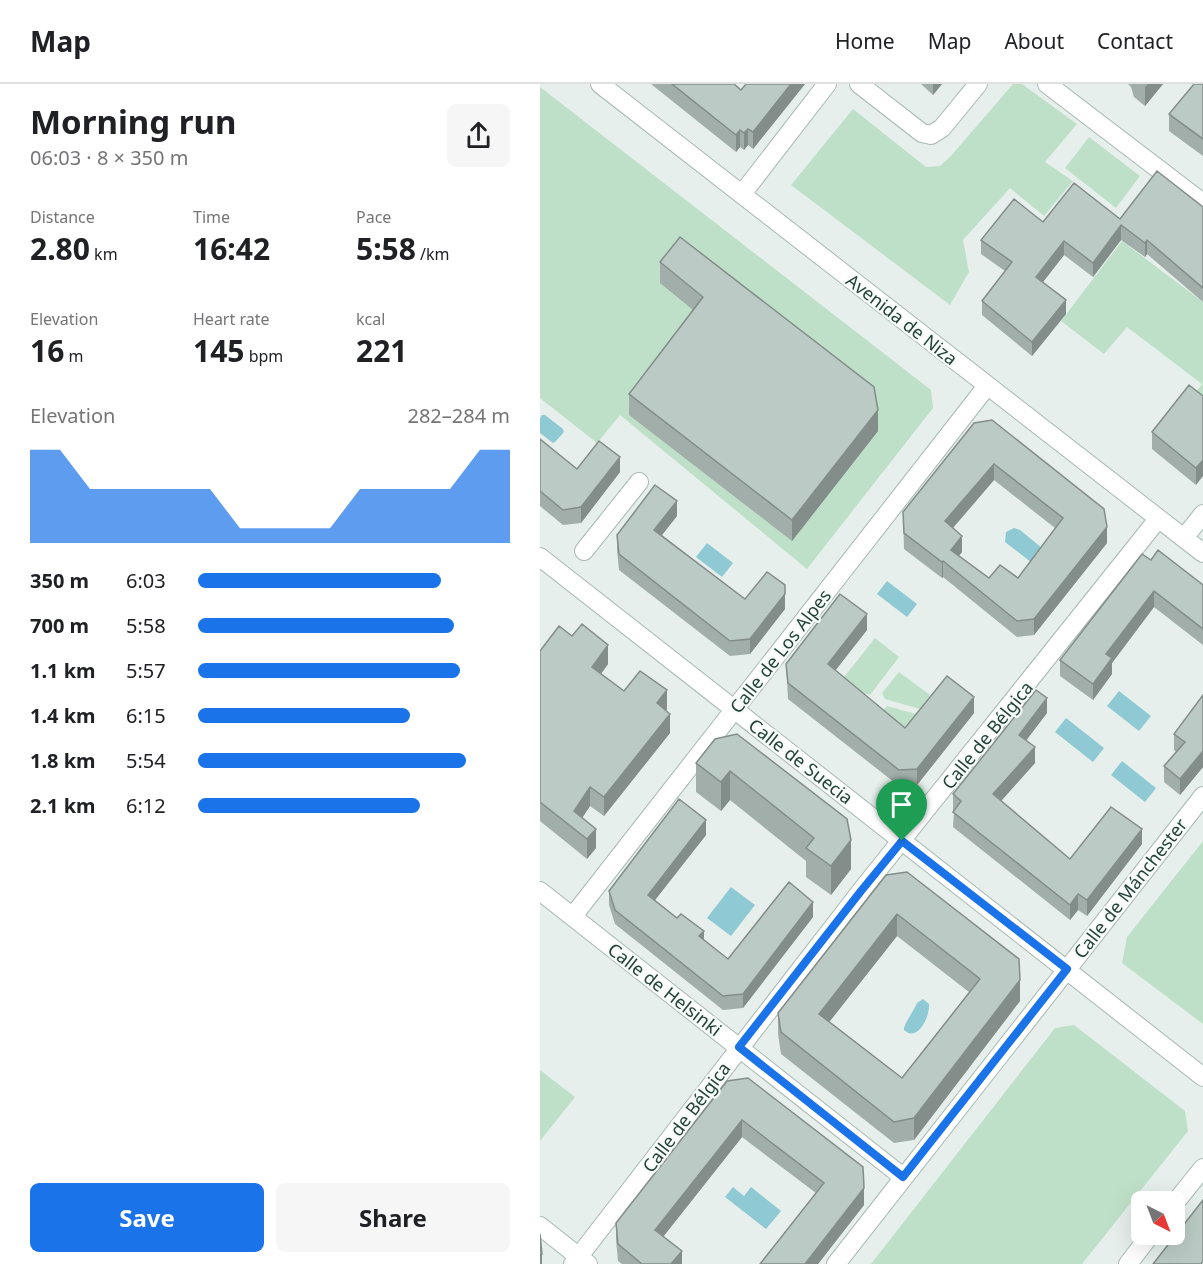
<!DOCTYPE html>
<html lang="en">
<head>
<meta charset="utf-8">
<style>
  body { margin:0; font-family:"Noto Sans",sans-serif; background:#f6f6f6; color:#202124; height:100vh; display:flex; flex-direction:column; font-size:22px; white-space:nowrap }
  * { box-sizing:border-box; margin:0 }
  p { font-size:20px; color:#757577 }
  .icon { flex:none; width:33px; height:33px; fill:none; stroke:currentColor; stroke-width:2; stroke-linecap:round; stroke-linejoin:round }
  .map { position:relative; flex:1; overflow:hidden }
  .panel { display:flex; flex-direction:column; background:#fff; width:540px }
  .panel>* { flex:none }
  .needle { width:39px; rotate:138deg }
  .tools { position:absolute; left:591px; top:1107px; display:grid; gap:12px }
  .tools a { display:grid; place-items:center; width:54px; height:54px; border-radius:9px; background:#fff; box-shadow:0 6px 24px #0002; font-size:30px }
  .pin { position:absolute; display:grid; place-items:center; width:51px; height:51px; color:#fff; margin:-62px -26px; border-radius:50% 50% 50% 0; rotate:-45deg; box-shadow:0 0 6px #0007 }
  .pin .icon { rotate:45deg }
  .round { display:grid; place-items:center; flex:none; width:63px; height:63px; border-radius:9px; background:#f6f6f6 }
  .head { display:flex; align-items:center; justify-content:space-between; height:102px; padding:0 30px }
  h1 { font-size:33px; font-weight:700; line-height:45px }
  .metrics { display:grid; grid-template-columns:repeat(3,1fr); gap:9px; height:102px; padding:6px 30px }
  .metrics div { display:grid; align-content:center }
  .metrics b { font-size:30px; font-weight:700 }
  .metrics small { font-size:16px; font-weight:400 }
  .metrics p { font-size:16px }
  .chart { height:168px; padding:12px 30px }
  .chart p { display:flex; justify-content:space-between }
  .chart svg { width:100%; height:108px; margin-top:6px; fill:#1a73e8; opacity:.7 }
  .cta { display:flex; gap:12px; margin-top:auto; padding:12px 30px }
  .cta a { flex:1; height:69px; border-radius:9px; background:#1a73e8; color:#fff; font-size:24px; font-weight:700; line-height:69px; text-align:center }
  .cta a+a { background:#f6f6f6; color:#202124 }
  ul { padding:0 30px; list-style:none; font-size:20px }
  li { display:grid; grid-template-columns:96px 72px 1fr; align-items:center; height:45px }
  li i { height:15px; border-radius:8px; background:#1a73e8 }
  header { display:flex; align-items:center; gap:36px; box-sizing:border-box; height:84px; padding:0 30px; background:#fff; border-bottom:2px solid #e0e0e0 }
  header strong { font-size:28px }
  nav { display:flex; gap:33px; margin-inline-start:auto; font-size:21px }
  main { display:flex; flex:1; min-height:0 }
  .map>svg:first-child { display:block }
</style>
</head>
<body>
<header>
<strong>Map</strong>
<nav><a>Home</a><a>Map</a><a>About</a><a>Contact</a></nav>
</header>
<main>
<section class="panel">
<div class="head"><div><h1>Morning run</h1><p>06:03 · 8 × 350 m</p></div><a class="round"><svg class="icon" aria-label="share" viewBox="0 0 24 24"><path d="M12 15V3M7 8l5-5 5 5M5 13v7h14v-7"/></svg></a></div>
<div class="metrics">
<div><p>Distance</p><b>2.80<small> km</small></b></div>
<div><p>Time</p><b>16:42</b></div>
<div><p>Pace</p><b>5:58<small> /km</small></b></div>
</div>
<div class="metrics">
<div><p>Elevation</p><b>16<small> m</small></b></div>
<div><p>Heart rate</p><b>145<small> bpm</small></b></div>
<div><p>kcal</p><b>221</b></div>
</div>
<div class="chart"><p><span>Elevation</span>282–284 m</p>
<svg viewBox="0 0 160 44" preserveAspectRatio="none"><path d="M0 44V6L10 6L20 22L30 22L40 22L50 22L60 22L70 38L80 38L90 38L100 38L110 22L120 22L130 22L140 22L150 6L160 6V44z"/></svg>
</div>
<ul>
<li><b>350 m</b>6:03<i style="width:78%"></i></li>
<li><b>700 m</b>5:58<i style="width:82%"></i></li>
<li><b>1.1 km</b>5:57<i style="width:84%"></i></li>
<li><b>1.4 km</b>6:15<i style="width:68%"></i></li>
<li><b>1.8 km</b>5:54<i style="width:86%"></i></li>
<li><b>2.1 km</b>6:12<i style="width:71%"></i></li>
</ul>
<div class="cta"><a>Save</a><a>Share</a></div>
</section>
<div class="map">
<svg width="663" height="1180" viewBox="0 0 663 1180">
  <rect width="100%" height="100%" fill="#e6efeb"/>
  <path fill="#bfe0c8" d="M473,0H482L537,40L505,78L533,97L504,132L470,104L423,156L429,188L410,221L251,101L313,25L386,83L400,82L410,73Z
    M0,3L391,306L393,324L267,485L80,331L57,359L0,314Z
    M549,53L600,92L576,124L525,84Z
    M582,157L663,218V329L649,318L662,300L587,243L564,270L521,237Z
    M335,554L359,573L330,611L310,605L301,597Z
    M359,588L390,611L380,625L345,615L342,609Z
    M347,622L376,630L363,645L341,629Z
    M663,757V940L582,879L587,853Z
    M534,941L645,1027L648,1047L542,1180H331L515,944Z
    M0,986L35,1013L0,1057Z"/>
  <path fill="#8ec9d4" d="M2,331H5L23,345L24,348L15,358L13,359L0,349V334Z
    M474,444L480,446L502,464L491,478L465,458L466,448Z
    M167,459L193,479L182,493L156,473Z
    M347,497L377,520L367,533L337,510Z
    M579,607L611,632L599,647L567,622Z
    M526,634L564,664L553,678L515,648Z
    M582,677L616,704L605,718L571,691Z
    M191,803L215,821L191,852L167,834Z
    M383,915L389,920C390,932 378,959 364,946C363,941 374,927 377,919Z
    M193,1103L204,1112L211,1103L241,1127L226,1145L185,1113Z"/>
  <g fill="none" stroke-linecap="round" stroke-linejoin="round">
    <defs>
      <path id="minor" d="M60,0L663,469
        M319,0L382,49L391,51L402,44L438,0
        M507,0L663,119
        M202,110L287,0
        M644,454L663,430
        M44,467L99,398
        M0,473L663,993
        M0,807L363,1093
        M33,832L447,302
        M634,1120L663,1084
        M0,1142L48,1180
        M33,1180L321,807L618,435
        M296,1180L663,712
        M588,1180L611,1150"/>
    </defs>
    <use href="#minor" stroke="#a8b8b2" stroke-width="20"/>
    <use href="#minor" stroke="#fff" stroke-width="18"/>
  </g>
  <path fill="#a1aea9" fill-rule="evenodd" d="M111,0H194L201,6L265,0L213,65L208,61L204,66L200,63L196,68Z
    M381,0H402L393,11Z
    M588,0H623L605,22L594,13L591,3Z
    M663,0V72L629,47V30Z
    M663,123V218L607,170L605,173L581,156L553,193L524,171L503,198L526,230L492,272L442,231V217L465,187L441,170V156L503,138L580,135Z
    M120,178L338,347L252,457L89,331V310L153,226L120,199Z
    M663,312L656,401L612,365V348Z
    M434,339L567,459L494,551L477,553L403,493L402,494L364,465L363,428ZM454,396L515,444L478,494H449L419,472L422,468L413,444Z
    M0,355L37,385L80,388L41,439L23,441L0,422Z
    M137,432L122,451L205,515L245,501V525L210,570L190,572L79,486L77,466V451Z
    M611,476L663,501V561L614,523L572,579V590L553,616L520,592V576Z
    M327,546L295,586L365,644L434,629L377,701L359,702L248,615L246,580Z
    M0,567L68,580L61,590L84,607L127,625L126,627L130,649L64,732L50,722L42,734L56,764L47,775L0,737Z
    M663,611V683L640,711L624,698V682L636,668L634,666V650Z
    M507,629L486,656L495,679L461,717L530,775L602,760L547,832L538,826L530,836L413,743L414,727L413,726V710Z
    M175,655L311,785L291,811L266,793V777L190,716L181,727L156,708V679Z
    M166,751L115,816L188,875L273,833L203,924L183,926L75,840L69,821V807Z
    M346,791L480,917L374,1056L354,1059L241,970L238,950V929ZM357,852L429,908L362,994L289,938Z
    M187,997L324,1121L278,1180H220L276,1109L202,1053L123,1153L142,1180H82L78,1177L76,1156V1139Z"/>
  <path fill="#838d89" d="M251,0H265L213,65V48Z
    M393,0H402L393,11Z
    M608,0H623L605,22V3Z
    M208,45V61L204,66V49Z
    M200,46V63L196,68V51Z
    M581,141V156L553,193V179Z
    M607,156V170L605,173V159Z
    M524,157V171L496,207V193Z
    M526,216V230L492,272V258Z
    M338,326V347L252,457V436Z
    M80,373V388L41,439V423Z
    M663,376V392L656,401V384Z
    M454,380V396L405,453V437Z
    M137,417V432L114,461V446Z
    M567,443V459L494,551V535Z
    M422,452V468L411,482V466Z
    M403,477V493L402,494V478Z
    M614,507V523L572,579V590L553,616V600L566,570Z
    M245,510V525L210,570V555Z
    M327,530V546L288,596V580Z
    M68,561V580L52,602V583Z
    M127,606V625L117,638V619Z
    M434,613V629L377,701V685Z
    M507,614V629L479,666V651Z
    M130,630V649L64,732V713Z
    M495,663V679L453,726V710Z
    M663,667V683L640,711V695Z
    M190,687V716L181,727V698Z
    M50,703V722L34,746V727Z
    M166,736V751L108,825V811Z
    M56,745V764L47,775V755Z
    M602,745V760L547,832V816Z
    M311,756V785L291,811V782Z
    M538,810V826L530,836V821Z
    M273,818V833L203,924V910Z
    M357,830V852L279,951V930Z
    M164,847V861L159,852Z
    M480,896V917L374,1056V1034Z
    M202,1036V1053L115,1163V1146Z
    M324,1104V1121L278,1180H265Z
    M142,1167V1180H131Z
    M2,1170V1180H0V1173Z"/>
  <path fill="#bbcac4" stroke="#838d89" stroke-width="1.5" fill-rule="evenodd" d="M132,0H194L201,6L206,0H251L213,48L208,45L204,49L200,46L196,51Z
    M654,0H663V55L629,30Z
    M617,87L663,123V204L607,156L605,159L581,141L553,179L524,157L496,193L526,216L492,258L442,217L472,178L441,156L474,115L503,138L534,99L580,135Z
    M140,153L334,303L338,326L252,436L89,310L163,213L120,178Z
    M649,301L663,312V376L656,384L612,348Z
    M452,336L564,425L567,443L494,535L477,537L403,477L402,478L364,449L363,428L434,339ZM454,380L523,434L478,494L460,481L449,494L411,466L422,452L405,437Z
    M0,355L37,385L59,357L80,373L41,423L23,426L0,407Z
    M115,401L137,417L114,446L205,515L227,488L245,501V510L210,555L190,557L79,470L77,451Z
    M618,466L663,501V545L614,507L566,570L572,574L553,600L520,576L602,470L611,476Z
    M300,510L327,530L288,580L365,644L407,592L434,613L377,685L359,686L248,599L246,580Z
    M42,540L68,561L52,583L84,607L100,587L127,606L117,619L130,630L64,713L50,703L34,727L56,745L47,755L0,718V567L19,542L32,552Z
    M496,606L507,614L479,651L495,663L453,710L530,775L571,723L602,745L547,816L538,810L530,821L413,728L421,717L413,710Z
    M663,611V667L640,695L624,682L645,658L634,650Z
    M197,650L307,735L311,756L291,782L266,764L274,754L190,687L181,698L156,679L175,655Z
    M139,715L166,736L108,811L137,834L141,830L164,847L159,852L188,875L249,798L273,818L203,910L183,912L75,826L69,807Z
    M367,788L479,875L480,896L374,1034L354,1038L241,948L238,929L346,791ZM357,830L440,895L362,994L279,930Z
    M208,994L323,1083L324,1104L265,1180H220L284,1099L202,1036L115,1146L142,1167L131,1180H102L78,1160L76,1139L187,997Z
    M663,1116V1177L661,1180H613Z
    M0,1150L2,1170L0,1173Z"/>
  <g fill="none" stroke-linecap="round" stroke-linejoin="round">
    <defs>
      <path id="route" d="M362,757L527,885L363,1093L199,963L321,807Z"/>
    </defs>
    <use href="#route" stroke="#fff" stroke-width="12"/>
    <use href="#route" stroke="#1a73e8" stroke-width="8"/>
  </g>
  <g text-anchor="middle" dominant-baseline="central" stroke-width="4.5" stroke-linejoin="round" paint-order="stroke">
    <g font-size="18" fill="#24423a" stroke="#f7fbf9">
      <text transform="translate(362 235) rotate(38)">Avenida de Niza</text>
      <text transform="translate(240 567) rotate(-52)">Calle de Los Alpes</text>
      <text transform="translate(447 651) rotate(-51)">Calle de Bélgica</text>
      <text transform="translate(261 677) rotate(38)">Calle de Suecia</text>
      <text transform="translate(590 804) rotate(-52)">Calle de Mánchester</text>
      <text transform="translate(125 905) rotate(38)">Calle de Helsinki</text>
      <text transform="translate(146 1033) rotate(-53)">Calle de Bélgica</text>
    </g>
  </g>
</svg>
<div class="tools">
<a><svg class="needle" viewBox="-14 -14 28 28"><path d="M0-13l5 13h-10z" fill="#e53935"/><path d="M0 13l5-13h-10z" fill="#757577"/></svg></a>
</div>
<div class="pin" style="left:362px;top:757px;background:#1e9e55"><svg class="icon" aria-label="arrive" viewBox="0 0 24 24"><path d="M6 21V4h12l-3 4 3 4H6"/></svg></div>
</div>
</main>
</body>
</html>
